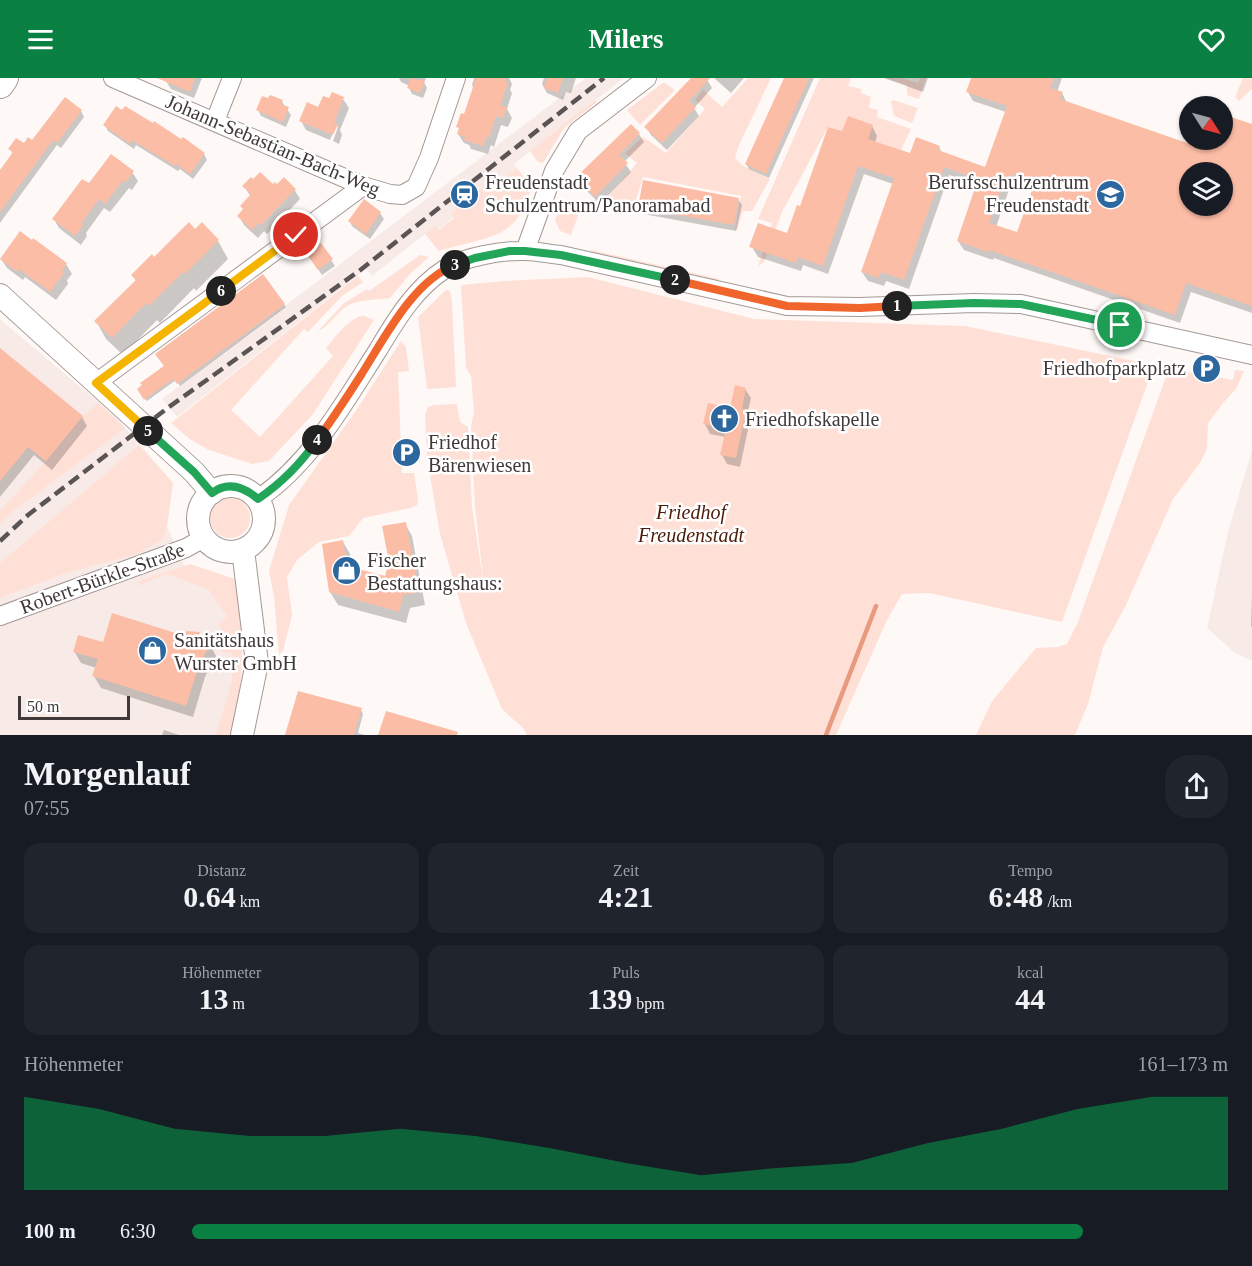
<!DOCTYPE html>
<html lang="de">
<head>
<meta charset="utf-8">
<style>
  body { margin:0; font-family:Georgia,serif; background:#20242c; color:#f1f3f6; height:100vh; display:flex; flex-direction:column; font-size:22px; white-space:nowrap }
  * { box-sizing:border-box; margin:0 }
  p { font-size:20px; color:#9ea1a6 }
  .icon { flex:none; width:33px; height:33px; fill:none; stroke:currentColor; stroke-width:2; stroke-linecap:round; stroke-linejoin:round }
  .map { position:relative; height:657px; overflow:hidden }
  .panel { display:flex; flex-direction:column; background:#171b24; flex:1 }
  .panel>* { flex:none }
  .needle { width:39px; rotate:126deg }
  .buttons { position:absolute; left:1179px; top:18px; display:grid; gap:12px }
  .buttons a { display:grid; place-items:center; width:54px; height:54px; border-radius:50%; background:#171b24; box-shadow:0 2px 4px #0004; font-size:30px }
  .scale { position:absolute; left:18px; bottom:15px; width:112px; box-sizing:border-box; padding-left:6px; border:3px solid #3f3a39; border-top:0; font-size:16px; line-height:21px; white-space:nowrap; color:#3f3a39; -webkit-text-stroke:4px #fff; paint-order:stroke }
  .pin { position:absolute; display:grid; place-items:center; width:51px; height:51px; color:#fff; margin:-26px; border:3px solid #fff; border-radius:50%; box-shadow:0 2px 6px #0007 }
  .km { position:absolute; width:30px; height:30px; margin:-15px; border-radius:50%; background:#222; color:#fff; font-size:16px; line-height:30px; text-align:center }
  .round { display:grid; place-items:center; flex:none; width:63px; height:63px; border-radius:24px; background:#20242c }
  .head { display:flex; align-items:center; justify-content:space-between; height:102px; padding:0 24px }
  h1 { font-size:33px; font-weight:700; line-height:45px }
  .stats { display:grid; grid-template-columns:repeat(3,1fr); gap:9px; height:102px; padding:6px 24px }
  .stats div { display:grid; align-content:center; border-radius:15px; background:#20242c; text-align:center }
  .stats b { font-size:30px; font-weight:700 }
  .stats small { font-size:16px; font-weight:400 }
  .stats p { font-size:16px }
  .chart { height:168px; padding:12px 24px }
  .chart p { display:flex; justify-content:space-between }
  .chart svg { width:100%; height:108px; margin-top:6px; fill:#0b8043; opacity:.7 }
  ul { padding:0 24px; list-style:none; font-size:20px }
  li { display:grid; grid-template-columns:96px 72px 1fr; align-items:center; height:45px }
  li i { height:15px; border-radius:8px; background:#0b8043 }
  header { display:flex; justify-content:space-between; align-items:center; height:78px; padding:0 24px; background:#0b8043; color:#fff; font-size:27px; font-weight:700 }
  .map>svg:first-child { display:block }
</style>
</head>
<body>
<header><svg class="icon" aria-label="menu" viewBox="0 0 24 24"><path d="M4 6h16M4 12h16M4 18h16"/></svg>Milers<svg class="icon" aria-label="heart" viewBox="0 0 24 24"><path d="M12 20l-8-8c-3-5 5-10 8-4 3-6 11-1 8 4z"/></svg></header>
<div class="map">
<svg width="1252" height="657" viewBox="0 0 1252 657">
  <rect width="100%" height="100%" fill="#fef9f7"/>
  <path fill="#f8ebe7" d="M586,0H624L514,86L517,90L496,106L493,103L451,135L454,139L438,152L435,148L372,198L366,191L177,339L162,321Z
    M0,241L116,339L173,405L167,448L190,500L229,509L237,603L220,657H0Z
    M1252,372V583L1235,575L1207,550L1228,454Z"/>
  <path fill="#ffe0d6" d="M748,0H771L739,67L735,80L742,87L770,101L752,133H743L737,152H735L741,118L643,99L633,132L598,131L637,85L625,75L643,59L666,75L705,31L695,22L703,12L722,29Z
    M820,0H851L848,8L862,11L861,15L871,19L869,30L878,32L877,39L911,51L901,72L868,61L848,39L842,53L828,49L782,134L764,184L758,188L772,145L758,141Z
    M885,0H902L918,5L920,0H926L919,21L907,17V7Z
    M1243,0H1252V11L1239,23L1235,19Z
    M664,4L675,12L640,47L627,32Z
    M595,22L597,24L564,50L543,85L538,84L530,73Z
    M893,22L918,30L912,45L894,38L891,24Z
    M517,90L528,104L534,99C520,164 491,157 439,173L425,156L435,148L439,152L454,140L451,135L493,102L496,106Z
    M573,123L581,130L571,157L560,153L555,142L559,131Z
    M591,172L719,201L718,206L591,176Z
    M420,177L429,179L411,195L390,220C377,222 359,221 347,228C337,234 328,250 318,253L344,225L367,211L369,213Z
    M358,198L363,204L343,217L308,254L304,251L231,332L260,359L333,278L326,270C334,261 351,236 365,238C365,238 373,242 374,242L313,336L269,383L252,386L209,372L191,362L171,345Z
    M588,199L754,241L965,248L1154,287L1062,544L929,515L902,516L887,542L836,657H527L524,651L502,631L466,545L440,456L427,380L425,337L428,329L434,327L457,326L460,344L468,349L472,429L484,508L475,430L471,348L474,334L471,298L466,290L461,207L504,203Z
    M446,212L450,213L452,223L456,309L427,311L418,239Z
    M401,263L406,269L409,293L398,294L402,395H414L418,422L417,427L411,430L363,440L349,458L319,464L297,482L287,499L292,537L283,573L279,577L274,519L269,493L289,427L357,331Z
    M1178,292L1233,302L1235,292L1244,293L1236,311L1223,325L1208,345L1207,371L1200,385L1173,421L1125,529L1103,569L1088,626L1075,657H976L992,623L1036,570L1058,569L1067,566L1078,544L1168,293Z
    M98,325L125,350L11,435L0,446V433L46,383L83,338Z
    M139,367L173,405L167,448L163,461L137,476L63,496L0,520V485Z
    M210 440a20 20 0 1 1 40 0a20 20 0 1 1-40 0Z
    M190,486L235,501L243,553L241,601L232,657H216L232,602V575L221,574L225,561L219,546L227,538L208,511L166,496L139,508V503Z"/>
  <path fill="#0003" fill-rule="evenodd" d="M168,0H202L194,20L171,11L166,3Z
    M399,0H426L424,4L427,10L423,20L412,16L409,10L410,8L401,4Z
    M474,0H509L512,6L510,12L512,15L507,31L512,40L508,49L501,47L494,69L491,67L488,76L471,71L469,67L464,65L458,56L460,52L458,49L465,38L474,11L472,7Z
    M544,0H576L571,15L566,14L563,22L547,15L542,6Z
    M693,0H706L712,10L694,30L699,38L667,72L651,57L646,49Z
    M714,0H744L731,15Z
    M786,0H814L769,100L749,91L746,86Z
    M884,0H928L923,14Z
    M973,0H1062L1057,14L1062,15L1067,25L1188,67L1190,62H1222L1252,47V235L1191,214L1180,245L994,180L993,182L964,172L958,163L978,107L949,97L909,211L886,203L884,208L868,203L862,194L893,106L864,96L828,196L803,187L801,193L758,179L752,169L788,157L801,130L843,55L872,48L877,58L875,65L911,77L939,69L942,75L986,91L1006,34L973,23L968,14ZM1190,94H1222V128H1190ZM1018,105L1034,111L1018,156L996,149L1010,109L1015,111Z
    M343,21L349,30L340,52L342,57L339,66L333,63L338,49L336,47L330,62L306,52L301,43L330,22Z
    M282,24L291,37L286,49L261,38L258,32Z
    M81,33L84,39L61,70L57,67L0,145V94L13,76L10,71L24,67Z
    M105,47L204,76L207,82L193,101L180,91L178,93L136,67L134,71L108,53Z
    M639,56L644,64L624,84L631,94L600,126L582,108L577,100Z
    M132,94L138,103L132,112L129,110L110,134L104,130L86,155L87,158L81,167L59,150L54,141Z
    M244,108L273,109L294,111L300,121L267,156L264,153L258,160L244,147L239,138L251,119Z
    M738,121L742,127L736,153L643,136L639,130Z
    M380,135L384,141L370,161L353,149L349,143Z
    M202,146L218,163L228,181L196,213L194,210L160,245L157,242L123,277L106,261L96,243L136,203L133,197Z
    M34,162L66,186L72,196L67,202L68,206L56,222L25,199L23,202L7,190L1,181Z
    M311,181L331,182L335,188L322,197Z
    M263,198L286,229L180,308L176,302L147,323L138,311Z
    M0,272L82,339L87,348L52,392L34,377L0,419Z
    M745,311L751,320L747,337L750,342L740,389L727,386L722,377L726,359L710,356L705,346L731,331Z
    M405,446L412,458L425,527L410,530L406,545L338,527L330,514L343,464L350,476L352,491L386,500Z
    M1252,516V550L1251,548Z
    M199,556L204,565L210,566L216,578L205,599L193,639L101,610L94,598L96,590L81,585L74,573L104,566L186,559Z
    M361,632L363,636L358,655L365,657H286Z
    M164,652L179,657H162Z"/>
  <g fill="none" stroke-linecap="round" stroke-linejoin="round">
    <path stroke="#e79a7f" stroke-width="4.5" d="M826,657L876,528"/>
  </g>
  <path fill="#fcbda6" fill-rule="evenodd" d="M157,0H195L190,14Z
    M411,0L425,3L420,15L407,10Z
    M476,0H506L505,4L508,5L500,27L507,29L503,40L496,38L489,60L486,59L483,68L464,62L465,59L457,56L459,50L456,49L461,35L464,36Z
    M547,0H563L558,15L544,10Z
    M691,0H710L689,23L696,29L662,65L644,49Z
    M784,0H809L766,96L745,86Z
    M971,0H1054L1050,10L1063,14L1060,21L1187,65L1188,62H1222V36L1252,46V228L1186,205L1175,237L989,172L988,174L957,163L978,101L944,89L904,202L881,194L879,200L861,194L894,100L858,88L823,188L798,179L796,185L749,169L758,145L787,155L797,127L800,128L828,49L842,53L848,38L873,47L868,61L910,75L916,59L940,68L938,72L985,89L1007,28L966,14ZM1190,94H1222V128H1190ZM1013,96L1035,104L1017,154L989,145L1005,101L1010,103Z
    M332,14L344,19L334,45L338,46L333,57L299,43L307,24L318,29L323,18L329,20Z
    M270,17L283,22L281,26L289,29L283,44L256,32L262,18L268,20Z
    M65,19L82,32L57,65L53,62L0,134V92L13,74L8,71L16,60L24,65L28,59L32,62Z
    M116,28L122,32L125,28L153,45L154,43L181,61L183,59L205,75L190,96L176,86L175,88L132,62L130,66L103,47Z
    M631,46L640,55L619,77L628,85L595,119L575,100Z
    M111,76L134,93L126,104L123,102L105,126L99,121L81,146L83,148L75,158L52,141L82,101L89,105Z
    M260,94L273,106L275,104L277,106L284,99L296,111L261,147L258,145L252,152L237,138L243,131L240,128L251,116L242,108L251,99L253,101Z
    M643,102L739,120L734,147L638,130Z
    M364,121L381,134L366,156L348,143Z
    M189,144L195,151L202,144L219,162L185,196L183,194L149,228L146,225L112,260L94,243L136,202L131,197L152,176L154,179Z
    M20,153L32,162L33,160L67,185L62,193L64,195L50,214L19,191L17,194L0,181Z
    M321,165L333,181L318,192L306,175Z
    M263,196L285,226L177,306L173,301L144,322L137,311L142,307L140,305L164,288L155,276Z
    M0,270L83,338L46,383L28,369L0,403Z
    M735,307L746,310L742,331L746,332L736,380L720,377L726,351L703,346L708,325L730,330Z
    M406,444L419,514L403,517L399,534L329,514L322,466L343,462L347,488L385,498L389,484L382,448Z
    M112,535L185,558L186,553L200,554L198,562L211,565L199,587L186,628L92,598L98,581L73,574L78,557L103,564Z
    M298,613L362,630L354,657H285Z
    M386,633L458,654L457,657H378Z"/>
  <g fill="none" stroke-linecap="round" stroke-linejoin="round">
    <defs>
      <path id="minor" d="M113,0L363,108L390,116L402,117L416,109L429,80L456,0
        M215,43L232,0
        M525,173L554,93L578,53L647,0
        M96,305L363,108
        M258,421C311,385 344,325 378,272C396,242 415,210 445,191C464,179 502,172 525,173C537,173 549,176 561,177L787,228L860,229L974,225L1021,226L1252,277
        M0,538L186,470L204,460"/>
      <path id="tertiary" d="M0,217L194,394L212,415
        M198 441a33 33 0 1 1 66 0a33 33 0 1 1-66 0Z
        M242,657L257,585L243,472"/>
      <path id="primary" d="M0,6L4,0"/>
    </defs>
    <use href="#minor" stroke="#a49894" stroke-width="20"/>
    <use href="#tertiary" stroke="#a49894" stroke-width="24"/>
    <use href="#primary" stroke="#a49894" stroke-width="30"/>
    <use href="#minor" stroke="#fff" stroke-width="18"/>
    <use href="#tertiary" stroke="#fff" stroke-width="22"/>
    <use href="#primary" stroke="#fff" stroke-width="28"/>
    <path stroke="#5a5554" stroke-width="4.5" stroke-dasharray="12 6" stroke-linecap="butt" d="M0,463L28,437L169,329L359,193L604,0"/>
  </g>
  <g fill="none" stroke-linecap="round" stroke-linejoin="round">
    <defs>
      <path id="split-1" d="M897,228L974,225L1021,226L1120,247"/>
      <path id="split-2" d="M675,202L787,228L860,230L897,228"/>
      <path id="split-3" d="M455,187L475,180L510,173H525L561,177L675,202"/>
      <path id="split-4" d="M317,362C333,341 347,319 361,297C384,261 413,203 455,187"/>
      <path id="split-5" d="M148,353L194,394L212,415C228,403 244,409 258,421C280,406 302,384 317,362"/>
      <path id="split-6" d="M148,353L96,305L221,213"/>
      <path id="split-7" d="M221,213L296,157"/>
    </defs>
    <use href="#split-1" stroke="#fff" stroke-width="12"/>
    <use href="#split-2" stroke="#fff" stroke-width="12"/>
    <use href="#split-3" stroke="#fff" stroke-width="12"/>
    <use href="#split-4" stroke="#fff" stroke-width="12"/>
    <use href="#split-5" stroke="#fff" stroke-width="12"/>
    <use href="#split-6" stroke="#fff" stroke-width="12"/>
    <use href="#split-7" stroke="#fff" stroke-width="12"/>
    <use href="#split-1" stroke="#22a559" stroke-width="8"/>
    <use href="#split-2" stroke="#f0652b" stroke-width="8"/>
    <use href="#split-3" stroke="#22a559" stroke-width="8"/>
    <use href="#split-4" stroke="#f0652b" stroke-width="8"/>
    <use href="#split-5" stroke="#22a559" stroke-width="8"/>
    <use href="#split-6" stroke="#f5b400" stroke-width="8"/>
    <use href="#split-7" stroke="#f5b400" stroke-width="8"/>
  </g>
  <defs>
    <symbol id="station-disc" viewBox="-11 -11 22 22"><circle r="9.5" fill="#2d679f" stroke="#fff"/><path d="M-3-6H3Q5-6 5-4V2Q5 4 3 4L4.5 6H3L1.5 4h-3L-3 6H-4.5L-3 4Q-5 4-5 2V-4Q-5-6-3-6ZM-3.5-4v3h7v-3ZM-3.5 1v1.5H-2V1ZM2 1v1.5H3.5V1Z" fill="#fff"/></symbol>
    <symbol id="school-disc" viewBox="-11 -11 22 22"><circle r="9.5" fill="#2d679f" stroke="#fff"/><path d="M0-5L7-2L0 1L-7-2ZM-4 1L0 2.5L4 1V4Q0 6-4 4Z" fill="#fff"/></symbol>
    <symbol id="parking-disc" viewBox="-11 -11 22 22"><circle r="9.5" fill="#2d679f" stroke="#fff"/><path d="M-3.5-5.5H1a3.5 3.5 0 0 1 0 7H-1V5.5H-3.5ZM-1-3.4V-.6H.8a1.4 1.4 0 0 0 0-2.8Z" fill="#fff"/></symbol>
    <symbol id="church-disc" viewBox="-11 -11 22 22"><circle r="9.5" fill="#2d679f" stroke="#fff"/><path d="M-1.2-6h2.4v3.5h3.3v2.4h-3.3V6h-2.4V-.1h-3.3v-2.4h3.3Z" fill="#fff"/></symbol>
    <symbol id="shop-disc" viewBox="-11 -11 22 22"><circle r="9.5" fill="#2d679f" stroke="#fff"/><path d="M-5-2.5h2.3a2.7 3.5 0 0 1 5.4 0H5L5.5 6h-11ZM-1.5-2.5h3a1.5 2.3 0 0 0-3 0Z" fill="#fff"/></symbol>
  </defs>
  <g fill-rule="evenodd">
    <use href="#station-disc" x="448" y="100" width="33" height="33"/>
    <use href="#school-disc" x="1094" y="100" width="33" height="33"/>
    <use href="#parking-disc" x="1190" y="274" width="33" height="33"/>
    <use href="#church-disc" x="708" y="324" width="33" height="33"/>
    <use href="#parking-disc" x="390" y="358" width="33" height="33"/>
    <use href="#shop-disc" x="330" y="476" width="33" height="33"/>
    <use href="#shop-disc" x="136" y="556" width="33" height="33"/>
  </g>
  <g text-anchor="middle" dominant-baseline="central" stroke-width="5" stroke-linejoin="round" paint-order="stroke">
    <g font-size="20" fill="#3f3a39" stroke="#fff">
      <text transform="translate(273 67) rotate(23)">Johann-Sebastian-Bach-Weg</text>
      <text transform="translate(102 500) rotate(-20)">Robert-Bürkle-Straße</text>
    </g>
    <g font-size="20" fill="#3f3a39" stroke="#fff" text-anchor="start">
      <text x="485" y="104">Freudenstadt<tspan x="485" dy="23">Schulzentrum/Panoramabad</tspan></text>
      <text x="1089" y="104" text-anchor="end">Berufsschulzentrum<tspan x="1089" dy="23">Freudenstadt</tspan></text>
      <text x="1186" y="290" text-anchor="end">Friedhofparkplatz</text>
      <text x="745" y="341">Friedhofskapelle</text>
      <text x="428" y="364">Friedhof<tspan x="428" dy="23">Bärenwiesen</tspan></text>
      <text x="367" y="482">Fischer<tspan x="367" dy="23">Bestattungshaus:</tspan></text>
      <text x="174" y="562">Sanitätshaus<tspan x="174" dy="23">Wurster GmbH</tspan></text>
    </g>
    <g font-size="20" font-style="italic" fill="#4c1c0a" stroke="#fff">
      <text x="691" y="434">Friedhof<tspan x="691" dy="23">Freudenstadt</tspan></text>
    </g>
  </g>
</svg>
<div class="buttons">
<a><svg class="needle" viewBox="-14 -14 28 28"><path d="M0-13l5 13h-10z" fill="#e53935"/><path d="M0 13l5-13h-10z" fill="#9ea1a6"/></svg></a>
<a><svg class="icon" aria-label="layers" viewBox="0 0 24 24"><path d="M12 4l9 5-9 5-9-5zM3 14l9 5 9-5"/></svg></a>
</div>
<div class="scale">50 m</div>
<div class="pin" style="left:1120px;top:247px;background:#1e9e55"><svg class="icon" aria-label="arrive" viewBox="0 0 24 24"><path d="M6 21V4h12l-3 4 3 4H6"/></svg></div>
<div class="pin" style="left:296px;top:157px;background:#d93025"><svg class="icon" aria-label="check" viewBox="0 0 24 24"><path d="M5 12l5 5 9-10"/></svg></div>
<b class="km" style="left:897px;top:228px">1</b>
<b class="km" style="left:675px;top:202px">2</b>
<b class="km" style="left:455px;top:187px">3</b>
<b class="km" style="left:317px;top:362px">4</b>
<b class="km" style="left:148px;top:353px">5</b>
<b class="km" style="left:221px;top:213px">6</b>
</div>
<section class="panel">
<div class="head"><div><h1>Morgenlauf</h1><p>07:55</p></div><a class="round"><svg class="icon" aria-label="share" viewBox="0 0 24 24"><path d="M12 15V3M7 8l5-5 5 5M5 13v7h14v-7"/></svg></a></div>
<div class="stats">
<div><p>Distanz</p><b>0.64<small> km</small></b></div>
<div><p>Zeit</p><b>4:21</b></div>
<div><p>Tempo</p><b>6:48<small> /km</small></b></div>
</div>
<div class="stats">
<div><p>Höhenmeter</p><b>13<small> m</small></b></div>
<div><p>Puls</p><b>139<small> bpm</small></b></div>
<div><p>kcal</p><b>44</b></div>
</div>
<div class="chart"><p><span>Höhenmeter</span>161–173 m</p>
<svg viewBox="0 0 160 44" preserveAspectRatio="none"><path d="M0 44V6L10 11L20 19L30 22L40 22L50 19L60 22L70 27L80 33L90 38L100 35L110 33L120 25L130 19L140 11L150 6L160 6V44z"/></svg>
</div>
<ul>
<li><b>100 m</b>6:30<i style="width:86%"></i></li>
</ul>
</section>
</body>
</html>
